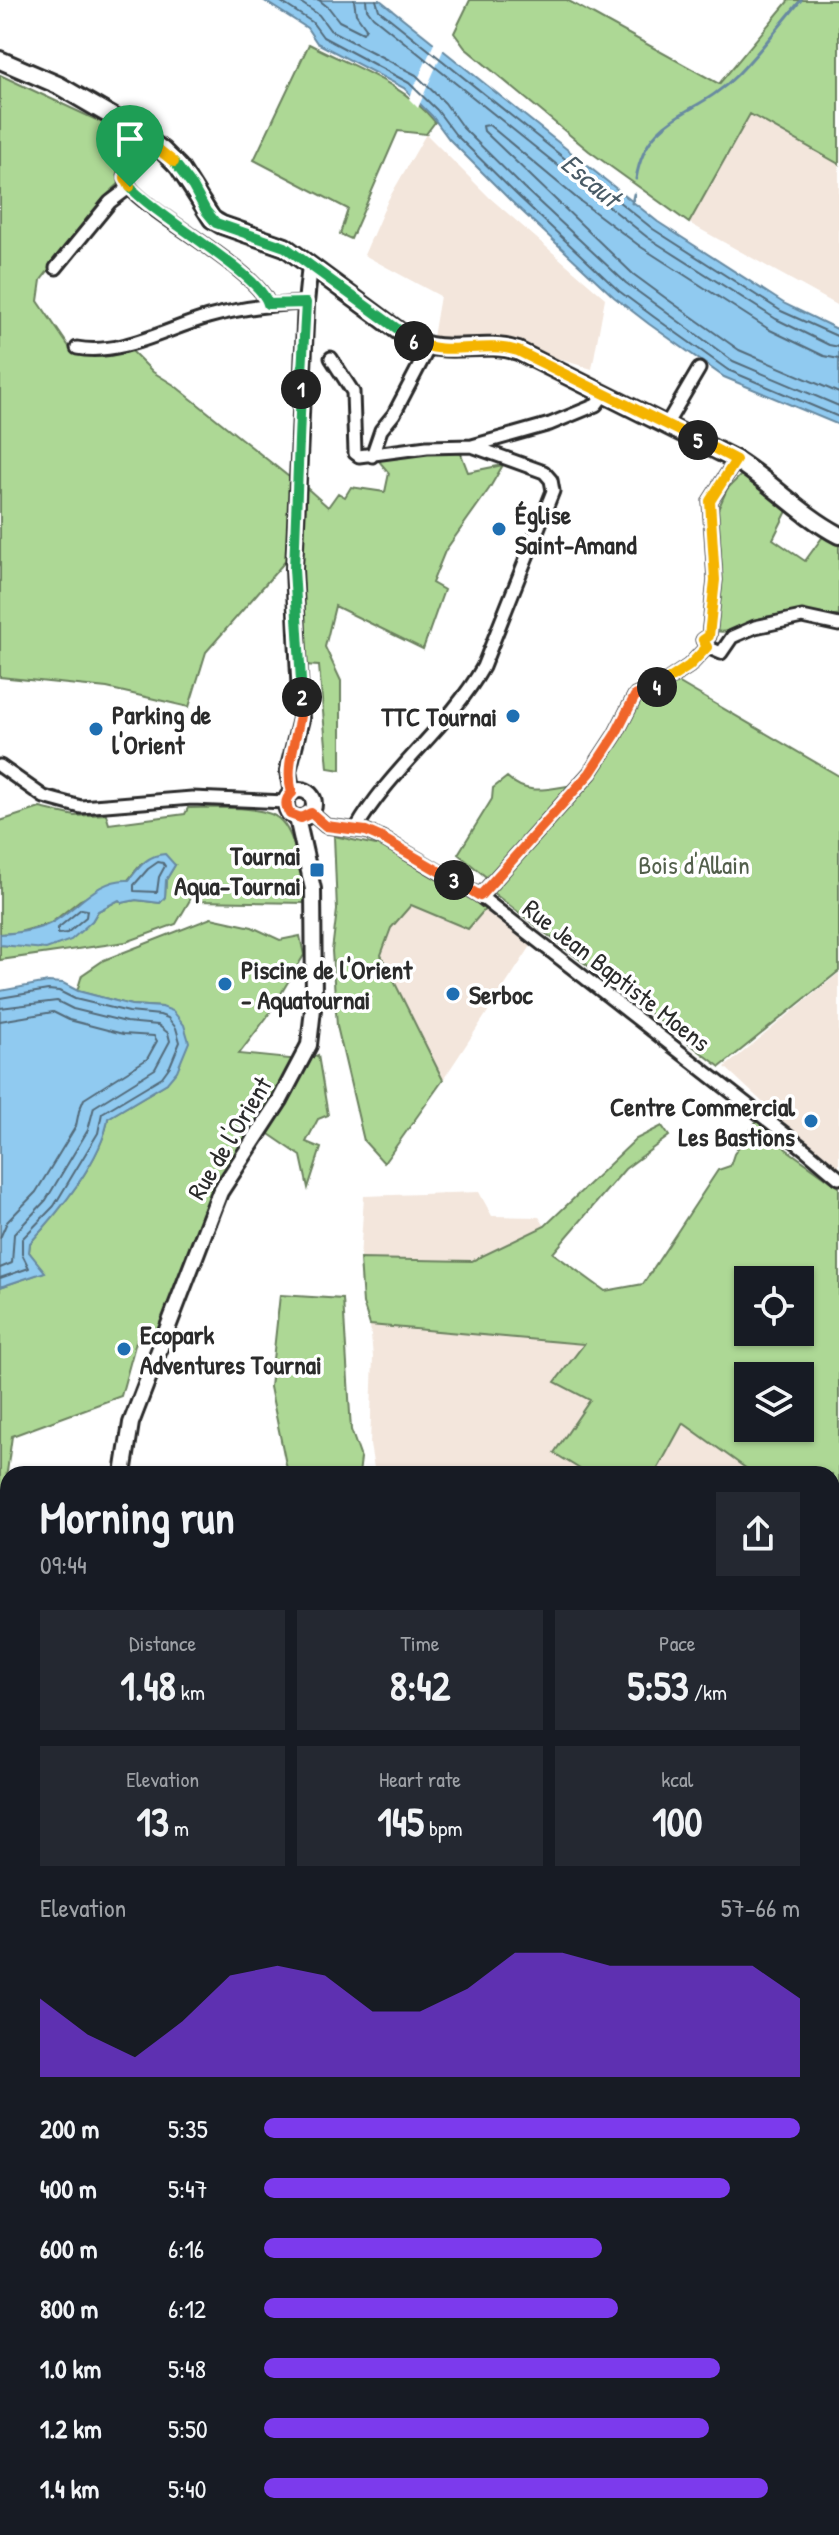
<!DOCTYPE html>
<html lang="en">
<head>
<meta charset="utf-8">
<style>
  body { margin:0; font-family:"Patrick Hand",sans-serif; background:#242831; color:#f1f3f6; height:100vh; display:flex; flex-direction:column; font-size:30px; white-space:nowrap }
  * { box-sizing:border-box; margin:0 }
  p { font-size:26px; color:#9ea1a6 }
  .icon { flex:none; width:44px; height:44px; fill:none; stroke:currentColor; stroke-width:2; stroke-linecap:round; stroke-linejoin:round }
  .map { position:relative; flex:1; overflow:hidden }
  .drawer { position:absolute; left:0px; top:1466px; width:840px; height:1070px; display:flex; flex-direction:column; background:#171b24; border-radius:24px 24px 0 0; box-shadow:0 2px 6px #0004 }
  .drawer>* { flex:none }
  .controls { position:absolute; left:734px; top:1266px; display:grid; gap:16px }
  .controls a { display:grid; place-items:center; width:80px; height:80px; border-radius:0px; background:#171b24; box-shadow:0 2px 6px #0004; font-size:40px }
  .pin { position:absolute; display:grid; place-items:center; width:68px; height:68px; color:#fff; margin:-82px -34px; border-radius:50% 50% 50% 0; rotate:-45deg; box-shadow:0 0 8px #0007 }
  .pin .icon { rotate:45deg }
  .km { position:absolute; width:40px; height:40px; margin:-20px; border-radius:50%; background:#222; color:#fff; font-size:22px; line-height:40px; text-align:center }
  .round { display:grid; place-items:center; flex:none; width:84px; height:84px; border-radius:0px; background:#242831 }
  .head { display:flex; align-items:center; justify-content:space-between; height:136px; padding:0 40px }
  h1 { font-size:44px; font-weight:700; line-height:60px }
  .metrics { display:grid; grid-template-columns:repeat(3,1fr); gap:12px; height:136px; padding:8px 40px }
  .metrics div { display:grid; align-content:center; border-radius:0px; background:#242831; text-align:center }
  .metrics b { font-size:40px; font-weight:700 }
  .metrics small { font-size:22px; font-weight:400 }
  .metrics p { font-size:22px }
  .chart { height:224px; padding:16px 40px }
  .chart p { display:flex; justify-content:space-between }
  .chart svg { width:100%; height:144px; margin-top:8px; fill:#7c3aed; opacity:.7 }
  ul { padding:0 40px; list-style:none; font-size:26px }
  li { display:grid; grid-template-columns:128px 96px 1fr; align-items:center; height:60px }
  li i { height:20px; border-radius:10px; background:#7c3aed }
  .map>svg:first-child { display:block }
</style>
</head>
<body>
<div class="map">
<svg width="839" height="2535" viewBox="0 0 839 2535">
  <rect width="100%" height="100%" fill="#fff"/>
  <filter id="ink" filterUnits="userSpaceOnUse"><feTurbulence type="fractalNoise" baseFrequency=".0125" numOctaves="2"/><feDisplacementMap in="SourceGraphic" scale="16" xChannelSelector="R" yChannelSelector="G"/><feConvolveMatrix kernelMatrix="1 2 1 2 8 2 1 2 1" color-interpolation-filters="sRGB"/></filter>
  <g filter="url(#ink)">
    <path fill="#f3e6dc" d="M750,114L839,164V306L689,223Z
      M426,134L490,198L605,298L592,369L503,342L432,343L440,296L364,255L388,200Z
      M411,905L468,928L487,907L531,946L443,1080L381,955L391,928Z
      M839,973V1174L725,1067Z
      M479,1192L492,1216L539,1217L545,1226L472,1261L360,1259L364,1196Z
      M370,1325L585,1344L590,1399L555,1453L588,1474H375L370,1445L373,1357Z
      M682,1423L755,1474H655Z
      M839,1508V1637L832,1636V1517Z
      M839,2000V2257L832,2251V2002Z"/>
    <path fill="#add895" stroke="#6c8260" stroke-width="2" fill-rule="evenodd" d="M470,0H567L719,84L789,0H839V164L750,114L689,223L589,151L465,48L454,33Z
      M309,44C351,66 405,84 435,122L426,134L398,131L351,239L340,234L348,209L254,160Z
      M0,75L103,123L125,178L107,195L41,280L38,301L70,348L88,350L125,344L153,372L174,385L294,481L289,557L206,652L189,707L107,688L0,677Z
      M445,451L461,454L468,472L503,465L489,489L445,551L432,583L444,590L423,649L335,606L325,647L341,681V770L328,768L319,666L304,665L298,480L328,507L338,493L345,497L351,487L385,492L389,473L378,460L419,452Z
      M741,475L788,509L773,539L805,561L824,535L839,543V616C816,613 792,612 770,616C751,620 734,635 716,631L720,572L716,514L727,489Z
      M671,678L839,776V971L720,1067L492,892L494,886L491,881L458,854L492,799L493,788L507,777C527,796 547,789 573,785L635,696Z
      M40,808L75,816L106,814L109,824L185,814L188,808C211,808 255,805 275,816C296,827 303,881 305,903L196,901L191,886L190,900L176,924L126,942L0,960V945L18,946L92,921L98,911L119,900L122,903L136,900L160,903L165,897L166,880L175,865L142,863L128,880L80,900L51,923L16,933L0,934V821Z
      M334,836L390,848L487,907L468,929L411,905L391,928L381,955L443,1080L384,1163L364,1141L337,1026L332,951L337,910Z
      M211,918L252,927L280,940L300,936L304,955L267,1017L239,1054L300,1060L214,1191L157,1339L137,1338L121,1396L12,1436L3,1501L0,1500V1287L44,1272L29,1252L30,1243C58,1213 103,1158 108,1118L167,1083L162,1007L131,1005L77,991L82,975L104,960Z
      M318,1055L328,1115L318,1119L306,1142L321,1148L308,1188L301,1156L263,1130L309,1059Z
      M758,1119L786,1149L839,1187V1508L832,1517V1474H754L683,1423L655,1474H588L554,1453L590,1400L555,1382L584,1344L370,1325L363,1303L360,1259L472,1261L545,1226L636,1139L662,1126L669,1136L625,1169L553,1253L605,1291L643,1284L718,1170L730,1166L734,1154ZM748,1280H800V1332H748ZM748,1376H800V1428H748Z
      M280,1295L343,1299L351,1430L361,1458L359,1474H288L270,1387Z
      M832,2389L839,2391V2504L832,2506Z
      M570,2528H750L732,2535H567Z"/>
    <path fill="#90caf0" stroke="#688aa1" stroke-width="2" d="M263,0H380L658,222L785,304L839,330V425L724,377L649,324L614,297L511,201L449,139L432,116L404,88L317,43L307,28Z
      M165,854L175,865L166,880L165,897L160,903L136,900L122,903L119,900L98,911L92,921L71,940L46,949L0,945V934C16,933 36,931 51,923C76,910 97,878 129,880C139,867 147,855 165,854Z
      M48,982L63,983L78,991L131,1005L162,1007L173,1011L184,1025L189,1042L177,1071L167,1083L108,1118C103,1158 58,1213 30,1243L29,1252L45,1272L0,1287V991Z"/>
    <path fill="#fff" d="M436,39L445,46L418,108L409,99Z"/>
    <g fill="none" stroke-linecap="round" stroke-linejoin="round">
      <path stroke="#536b7a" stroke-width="2" d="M278,0L312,22L323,37L409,83L437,110L455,134L517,195L619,291L654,317L728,370L839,417
        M297,0L319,15L330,30L416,75L445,103L463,128L524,188L626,283L733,361L839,406
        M319,0L329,8L339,21L363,33L366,28L356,14L354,0
        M366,0L367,9L373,17L647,237L776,319L829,345L839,347
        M376,0L379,10L653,229L781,311L839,337
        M839,359L824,356L770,330L641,247L580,201L489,125L483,126L484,131L633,274L667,299L739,350L839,393
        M158,862L163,863L165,866L159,877L157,892L134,891V885L148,869Z
        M81,909L87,910L86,917L67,933L58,934V928Z
        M0,998L48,990L59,991L75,999L129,1012L160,1015L168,1018L176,1028L180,1042L170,1066L162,1077L102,1113L98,1133L54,1206L22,1239V1254L29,1268L0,1278
        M0,1008L57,1001L73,1009L126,1022L158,1025L168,1033L170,1041L155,1069L94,1107L88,1130L46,1200L14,1234L12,1263L0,1268
        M0,1021L53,1012L69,1020L123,1034L154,1036L157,1041L147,1059L84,1099L79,1111L76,1126L36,1192L7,1222L0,1238"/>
      <path stroke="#688aa1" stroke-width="3" d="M636,179C647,113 696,117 736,76C759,53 780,25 801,0
        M632,203L634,194
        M832,2291L839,2298
        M832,2477L839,2475
        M672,2535L677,2528"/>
      <defs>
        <path id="minor" d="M132,128C128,139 122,173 127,183C131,192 142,199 149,205C174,226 261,277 268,304
          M56,268L110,202L130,187
          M77,348C121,356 166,329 208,317C240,308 272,304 306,303
          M331,358L353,392L355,453L359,456L427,447L472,446L550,424L596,405L605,393
          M666,425L699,369
          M372,456L381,430L394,414L429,347
          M707,647L703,640L709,636L715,580L710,501L736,460
          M0,766L44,797L81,807L192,798L286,802
          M311,813L326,826L366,831L382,838L480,896L807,1151L839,1178
          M356,829C390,769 449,727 483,667L553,491L551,480L544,472L472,446
          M480,896L590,773L615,735L635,696L662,684L689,666L707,647L721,653L732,637L755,627L802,617L839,625
          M0,1861H8
          M832,1865L839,1866
          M832,1997L839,1995
          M0,2001L8,1992
          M0,2009L8,2017
          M0,2313L8,2308
          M0,2380L8,2382
          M195,2528L208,2535
          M235,2528L251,2535
          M102,2535L104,2528
          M214,2535L219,2528
          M396,2535L401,2528"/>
        <path id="tertiary" d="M286 804a14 14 0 1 1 28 0a14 14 0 1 1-28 0Z
          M292,793L288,771L301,719L294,569L306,303L310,265
          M123,1474L131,1423L220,1192L280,1100L309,1045L314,1000L313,889L297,818
          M0,2264L8,2257"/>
        <path id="secondary" d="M0,60L58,85L132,128L162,150L179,167L212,219L222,225L285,247L408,338C446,358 480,339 518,351L736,460C772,483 801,515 839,535"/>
        <path id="primary" d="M0,1566L8,1567
          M832,1653L839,1654"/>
      </defs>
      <use href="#minor" stroke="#2b2b2b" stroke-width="17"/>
      <use href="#tertiary" stroke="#2b2b2b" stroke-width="20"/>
      <use href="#secondary" stroke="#2b2b2b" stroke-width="22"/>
      <use href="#primary" stroke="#2b2b2b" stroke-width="24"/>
      <use href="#minor" stroke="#fff" stroke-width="11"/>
      <use href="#tertiary" stroke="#fff" stroke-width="14"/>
      <use href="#secondary" stroke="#fff" stroke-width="16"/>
      <use href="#primary" stroke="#fcde96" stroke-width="18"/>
      <defs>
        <path id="rail" d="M0,2143L8,2146
          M832,2373L839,2375
          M832,2520L839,2518
          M776,2535L800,2528"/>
      </defs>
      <use href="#rail" stroke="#2b2b2b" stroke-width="6"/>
      <use href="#rail" stroke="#fff" stroke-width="3" stroke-dasharray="9" stroke-linecap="butt"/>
    </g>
  </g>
  <g fill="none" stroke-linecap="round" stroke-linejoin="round" filter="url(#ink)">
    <defs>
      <path id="split-1" d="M130,187C157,217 260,274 268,304L306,303L301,389"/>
      <path id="split-2" d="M301,389L294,569L302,697"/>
      <path id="split-3" d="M302,697C302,729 283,761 292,793C285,799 285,806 290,814L301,818L311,813L326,826L366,831L382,838L454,880"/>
      <path id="split-4" d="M454,880L480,896L590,773L615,735L635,696L657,687"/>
      <path id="split-5" d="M657,687L689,666L707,647L703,640L709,636L715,580L710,501L736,460L698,440"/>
      <path id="split-6" d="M414,341C446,358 484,340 518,351L698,440"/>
      <path id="split-7" d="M174,162L193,187L206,211L216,223L285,247L414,341"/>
      <path id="split-8" d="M130,187L125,178L132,128L174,162"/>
    </defs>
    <use href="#split-1" stroke="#fff" stroke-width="16"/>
    <use href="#split-2" stroke="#fff" stroke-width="16"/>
    <use href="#split-3" stroke="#fff" stroke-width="16"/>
    <use href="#split-4" stroke="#fff" stroke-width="16"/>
    <use href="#split-5" stroke="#fff" stroke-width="16"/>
    <use href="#split-6" stroke="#fff" stroke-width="16"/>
    <use href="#split-7" stroke="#fff" stroke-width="16"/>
    <use href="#split-8" stroke="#fff" stroke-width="16"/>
    <use href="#split-1" stroke="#22a559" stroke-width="10"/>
    <use href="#split-2" stroke="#22a559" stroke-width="10"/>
    <use href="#split-3" stroke="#f0652b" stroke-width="10"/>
    <use href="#split-4" stroke="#f0652b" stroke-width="10"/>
    <use href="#split-5" stroke="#f5b400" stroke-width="10"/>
    <use href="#split-6" stroke="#f5b400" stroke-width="10"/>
    <use href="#split-7" stroke="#22a559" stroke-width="10"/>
    <use href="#split-8" stroke="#f5b400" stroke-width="10"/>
  </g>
  <g fill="#1f6fb2" stroke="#fff" stroke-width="3">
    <circle cx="499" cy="529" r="8"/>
    <circle cx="513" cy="716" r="8"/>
    <circle cx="96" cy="729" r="8"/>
    <rect x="309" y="862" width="16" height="16" rx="4"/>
    <circle cx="225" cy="984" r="8"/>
    <circle cx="453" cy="994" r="8"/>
    <circle cx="811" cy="1121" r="8"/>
    <circle cx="124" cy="1349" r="8"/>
  </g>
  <g text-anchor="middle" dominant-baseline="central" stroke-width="7" stroke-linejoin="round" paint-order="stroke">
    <g font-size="26" font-weight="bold" fill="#2b2b2b" stroke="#fff" text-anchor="start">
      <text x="515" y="514">Église<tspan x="515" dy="30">Saint-Amand</tspan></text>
      <text x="112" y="714">Parking de<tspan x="112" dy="30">l'Orient</tspan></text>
      <text x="497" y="716" text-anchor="end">TTC Tournai</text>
      <text x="301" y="855" text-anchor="end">Tournai<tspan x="301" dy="30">Aqua-Tournai</tspan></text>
      <text x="241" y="969">Piscine de l'Orient<tspan x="241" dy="30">- Aquatournai</tspan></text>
      <text x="469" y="994">Serboc</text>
      <text x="795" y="1106" text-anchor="end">Centre Commercial<tspan x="795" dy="30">Les Bastions</tspan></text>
      <text x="140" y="1334">Ecopark<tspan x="140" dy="30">Adventures Tournai</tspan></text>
    </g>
    <g font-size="26" fill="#525f4b" stroke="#fff">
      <text x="694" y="864">Bois d'Allain</text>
    </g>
    <g font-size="26" fill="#2b2b2b" stroke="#fff">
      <text transform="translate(617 975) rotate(38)">Rue Jean Baptiste Moens</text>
      <text transform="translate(229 1138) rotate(-59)">Rue de l'Orient</text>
    </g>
    <g font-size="28" font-style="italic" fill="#495b66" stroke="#fff">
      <text transform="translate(591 180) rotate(40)">Escaut</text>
    </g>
  </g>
</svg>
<div class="controls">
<a><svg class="icon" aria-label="locate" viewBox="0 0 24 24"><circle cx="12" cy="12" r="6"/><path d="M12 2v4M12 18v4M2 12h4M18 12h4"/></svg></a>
<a><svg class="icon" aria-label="layers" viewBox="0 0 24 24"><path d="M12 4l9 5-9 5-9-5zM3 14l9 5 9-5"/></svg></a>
</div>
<div class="pin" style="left:130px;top:187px;background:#1e9e55"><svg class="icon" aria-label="arrive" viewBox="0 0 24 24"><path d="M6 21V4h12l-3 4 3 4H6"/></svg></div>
<b class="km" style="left:301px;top:389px">1</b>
<b class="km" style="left:302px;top:697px">2</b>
<b class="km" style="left:454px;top:880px">3</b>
<b class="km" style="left:657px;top:687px">4</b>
<b class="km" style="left:698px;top:440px">5</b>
<b class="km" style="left:414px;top:341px">6</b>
<section class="drawer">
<div class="head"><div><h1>Morning run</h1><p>09:44</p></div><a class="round"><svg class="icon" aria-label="share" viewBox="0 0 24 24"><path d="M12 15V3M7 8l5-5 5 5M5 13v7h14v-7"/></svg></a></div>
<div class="metrics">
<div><p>Distance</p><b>1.48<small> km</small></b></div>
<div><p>Time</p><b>8:42</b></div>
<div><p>Pace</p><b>5:53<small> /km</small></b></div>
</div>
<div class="metrics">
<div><p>Elevation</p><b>13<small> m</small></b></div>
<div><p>Heart rate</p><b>145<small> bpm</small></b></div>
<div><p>kcal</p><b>100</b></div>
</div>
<div class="chart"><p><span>Elevation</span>57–66 m</p>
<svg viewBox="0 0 160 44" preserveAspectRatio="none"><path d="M0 44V20L10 31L20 38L30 27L40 13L50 10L60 13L70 24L80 24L90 17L100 6L110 6L120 10L130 10L140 10L150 10L160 20V44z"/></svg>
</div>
<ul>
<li><b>200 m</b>5:35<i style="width:100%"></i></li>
<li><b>400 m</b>5:47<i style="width:87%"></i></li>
<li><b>600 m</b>6:16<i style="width:63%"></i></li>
<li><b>800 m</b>6:12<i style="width:66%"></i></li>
<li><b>1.0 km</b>5:48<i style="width:85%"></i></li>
<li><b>1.2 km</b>5:50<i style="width:83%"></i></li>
<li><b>1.4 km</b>5:40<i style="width:94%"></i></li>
</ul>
</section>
</div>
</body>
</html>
